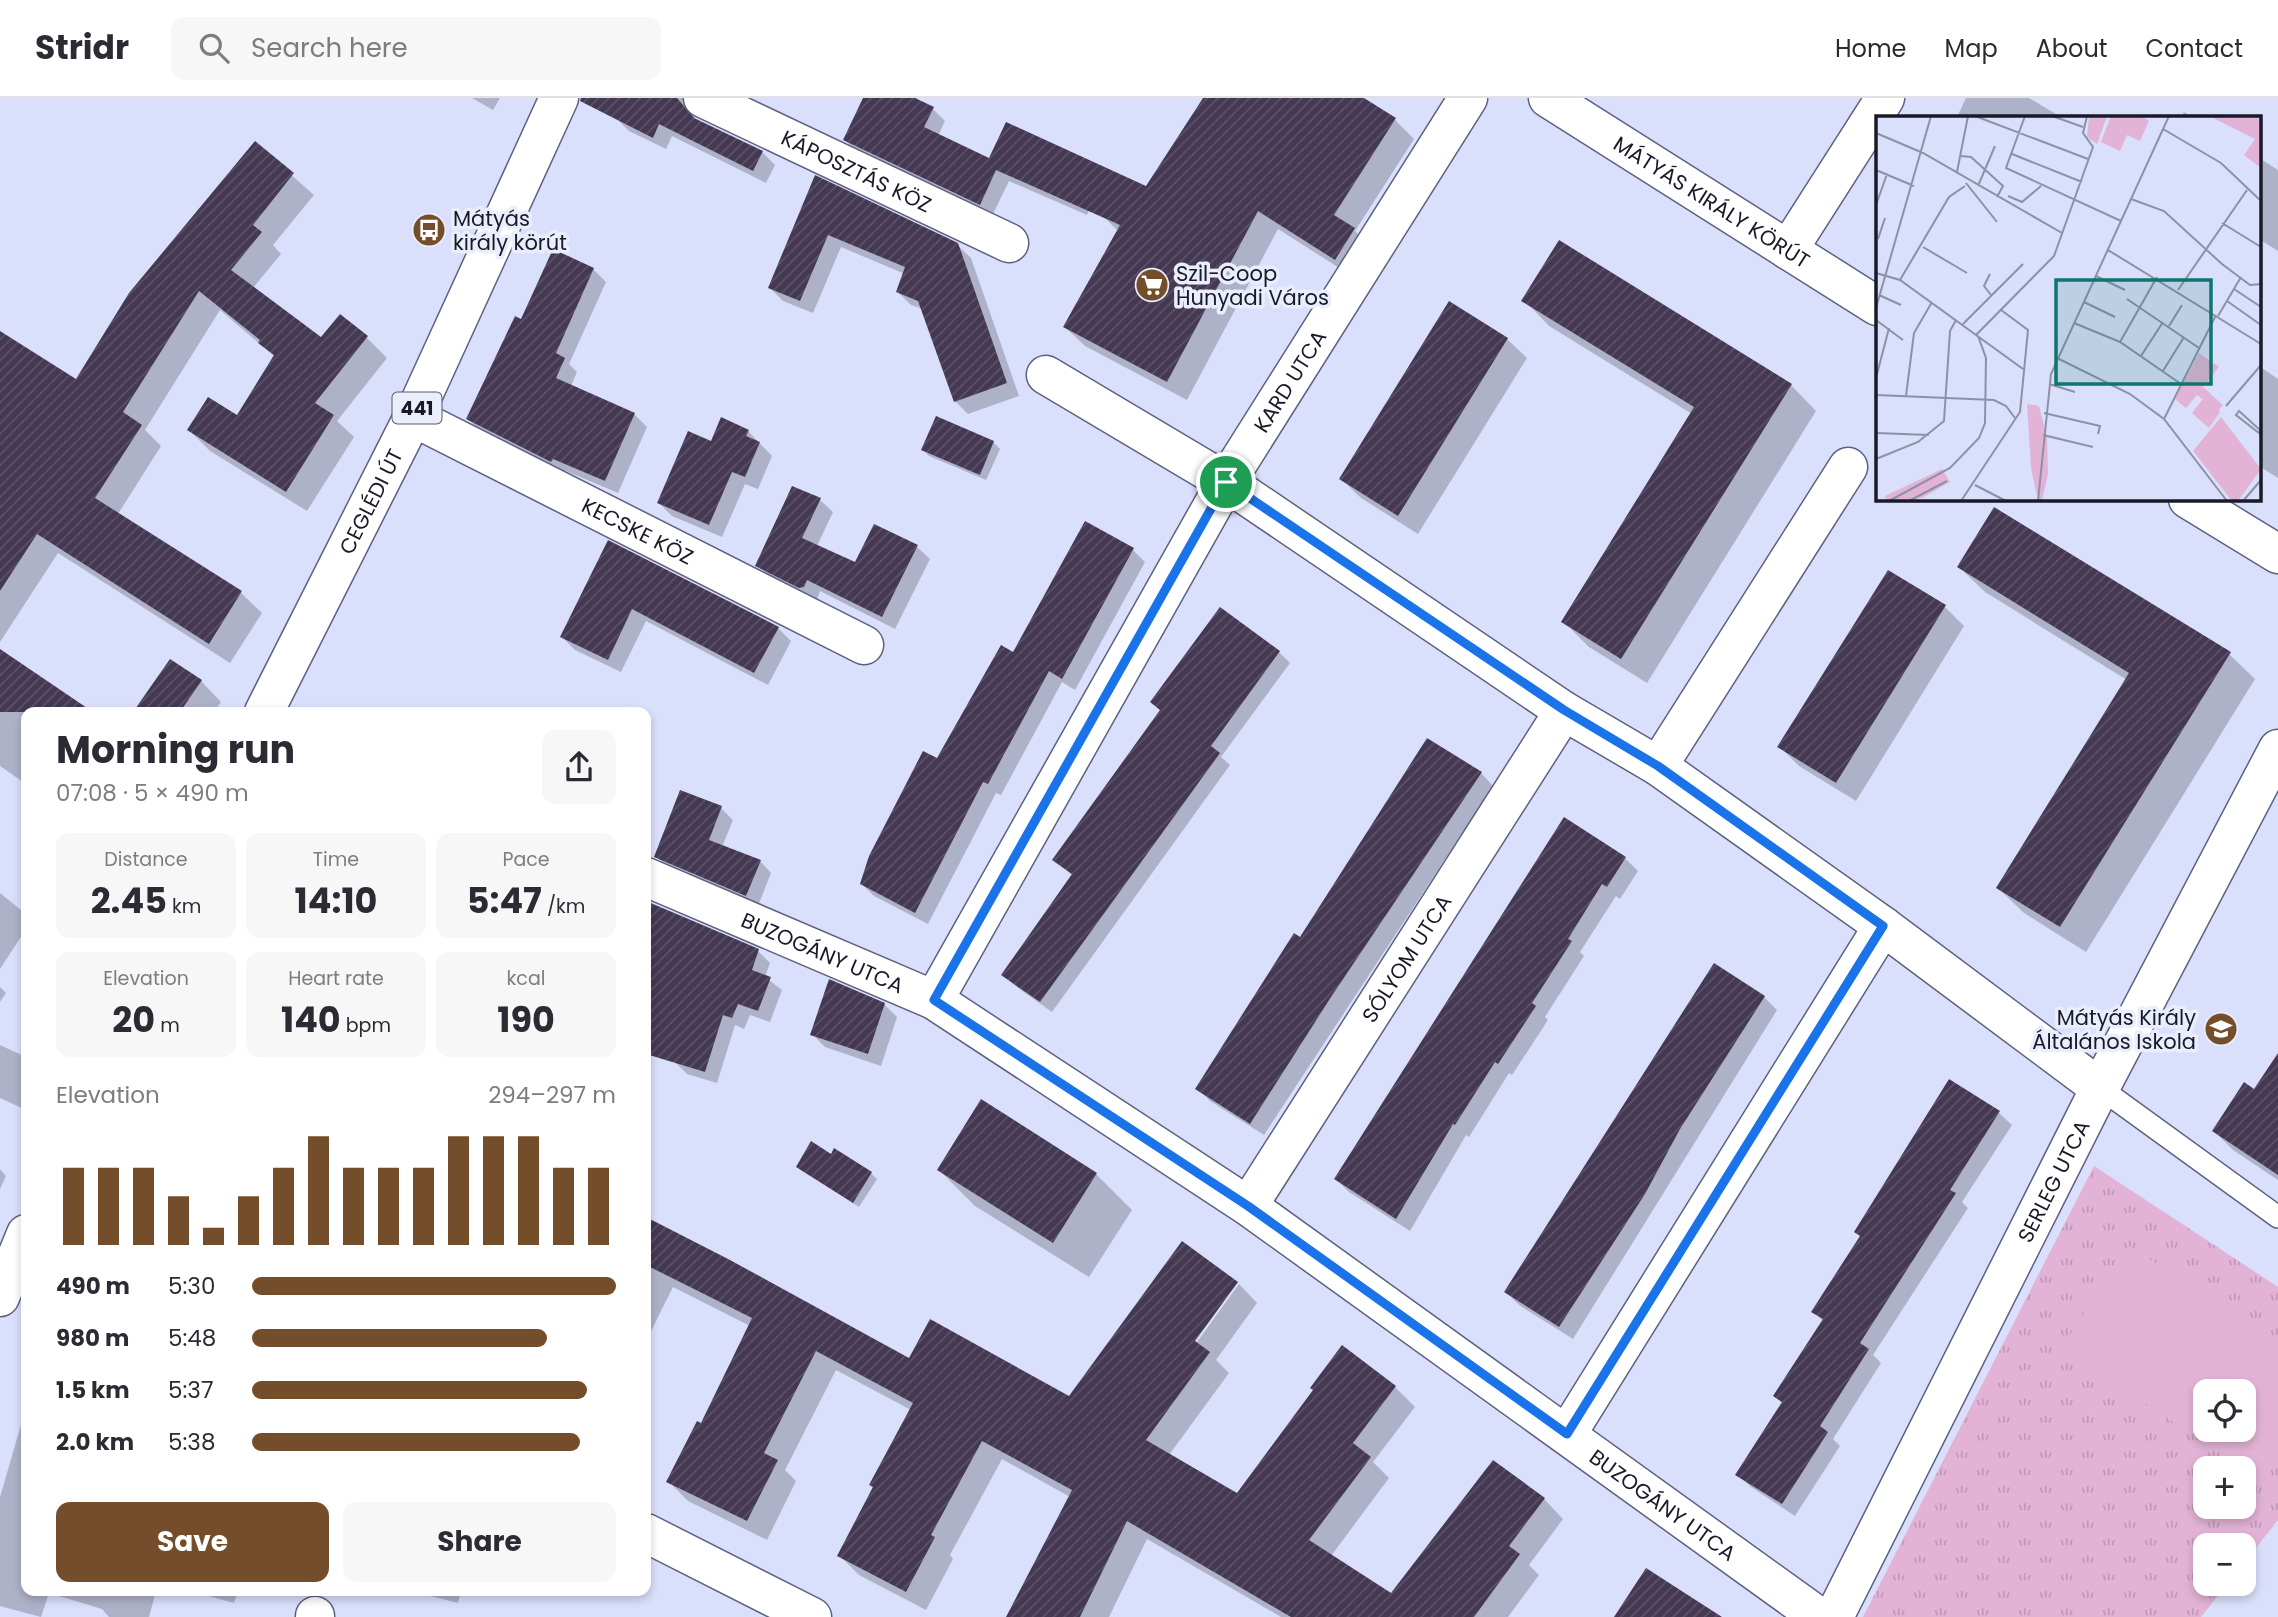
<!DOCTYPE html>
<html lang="en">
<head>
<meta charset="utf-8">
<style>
  body { margin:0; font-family:Poppins,sans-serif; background:#f7f7f7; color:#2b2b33; height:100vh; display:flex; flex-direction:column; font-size:26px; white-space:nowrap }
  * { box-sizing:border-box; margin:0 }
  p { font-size:23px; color:#7c7c81 }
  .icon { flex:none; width:38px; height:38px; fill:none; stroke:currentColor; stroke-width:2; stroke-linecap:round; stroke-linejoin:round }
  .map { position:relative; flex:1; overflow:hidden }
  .side { position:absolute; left:21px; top:609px; width:630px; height:889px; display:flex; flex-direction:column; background:#fff; border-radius:14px; box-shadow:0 4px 10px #0003 }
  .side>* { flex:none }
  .controls { position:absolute; left:2193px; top:1281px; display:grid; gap:14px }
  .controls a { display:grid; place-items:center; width:63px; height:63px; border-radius:14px; background:#fff; box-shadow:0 4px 10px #0003; font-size:35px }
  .pin { position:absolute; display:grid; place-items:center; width:60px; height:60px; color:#fff; margin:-30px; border:4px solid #fff; border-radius:50%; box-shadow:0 2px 7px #0007 }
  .round { display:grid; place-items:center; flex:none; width:74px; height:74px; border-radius:14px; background:#f7f7f7 }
  .overview { display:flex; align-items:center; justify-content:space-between; height:119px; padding:0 35px }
  h1 { font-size:38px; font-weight:700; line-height:52px }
  .metrics { display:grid; grid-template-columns:repeat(3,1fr); gap:10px; height:119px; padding:7px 35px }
  .metrics div { display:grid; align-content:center; border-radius:14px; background:#f7f7f7; text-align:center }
  .metrics b { font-size:35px; font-weight:700 }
  .metrics small { font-size:19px; font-weight:400 }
  .metrics p { font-size:19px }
  .chart { height:196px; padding:14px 35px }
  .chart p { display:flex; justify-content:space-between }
  .chart svg { width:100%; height:126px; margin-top:7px; stroke:#744e2a; stroke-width:6 }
  .button { display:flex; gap:14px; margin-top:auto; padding:14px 35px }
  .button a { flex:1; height:80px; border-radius:14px; background:#744e2a; color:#fff; font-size:28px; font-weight:700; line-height:80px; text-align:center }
  .button a+a { background:#f7f7f7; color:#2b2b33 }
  ul { padding:0 35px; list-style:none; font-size:23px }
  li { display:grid; grid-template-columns:112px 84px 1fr; align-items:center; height:52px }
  li i { height:18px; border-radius:9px; background:#744e2a }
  header { display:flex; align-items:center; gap:42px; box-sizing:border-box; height:98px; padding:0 35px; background:#fff; border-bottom:2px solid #e1e1e2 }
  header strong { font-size:33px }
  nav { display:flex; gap:38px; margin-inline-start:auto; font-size:24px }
  .search { width:490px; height:63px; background:#f7f7f7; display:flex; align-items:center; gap:18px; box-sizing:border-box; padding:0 24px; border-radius:14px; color:#7c7c81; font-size:26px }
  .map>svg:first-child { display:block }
</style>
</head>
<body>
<header>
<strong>Stridr</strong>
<div class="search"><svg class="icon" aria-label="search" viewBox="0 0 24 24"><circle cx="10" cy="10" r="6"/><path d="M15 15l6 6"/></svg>Search here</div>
<nav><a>Home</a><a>Map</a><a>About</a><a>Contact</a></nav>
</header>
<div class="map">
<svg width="2278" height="1519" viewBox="0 0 2278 1519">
  <defs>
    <pattern id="park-tufts" width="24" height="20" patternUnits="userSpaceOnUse" patternTransform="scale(1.75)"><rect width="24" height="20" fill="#e2b3d6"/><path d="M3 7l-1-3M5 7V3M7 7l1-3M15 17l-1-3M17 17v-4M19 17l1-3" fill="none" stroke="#c199b8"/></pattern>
    <pattern id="building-hatch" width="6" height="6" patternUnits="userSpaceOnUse" patternTransform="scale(1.75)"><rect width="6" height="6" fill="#443852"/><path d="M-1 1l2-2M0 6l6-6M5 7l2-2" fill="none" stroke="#5c5268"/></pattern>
  </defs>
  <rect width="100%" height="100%" fill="#dadffb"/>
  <path fill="url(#park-tufts)" fill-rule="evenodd" d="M2094,1068L2278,1189V1422L2244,1465V1447H2205V1486H2227L2201,1519H1863ZM2205,1293H2244V1332H2205ZM2205,1370H2244V1409H2205Z"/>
  <path fill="#e2b3d6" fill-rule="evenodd" d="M2129,1148L2278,1245V1355L2261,1381L2061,1250ZM2205,1293H2244V1332H2205Z"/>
  <path fill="#0003" d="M472,0H500L493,12Z
    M626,0H699L694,17L696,23L762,54L775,67L766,85L672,38L666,51L629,33L616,20Z
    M865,0H917L916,2L932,10L945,23L938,38L990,62L1104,79L1087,117L1009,83L992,118L857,54L845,42Z
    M1205,0H1360L1395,22L1414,41L1355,133L1373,151L1355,180L1278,131L1187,302L1085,248L1065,229L1118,133L1103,118L1146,91Z
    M1966,0H2029L2061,19H1957Z
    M2184,14L2192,19H2181Z
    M256,46L314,97L273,147L281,156L253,190L321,241L367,240L387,260L337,323L354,339L307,413L210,353L189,332L237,320L275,259L220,212L145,332L161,348L118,416L241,495L262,515L230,565L58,455L0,544V235L76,284Z
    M2259,60L2278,72V153L2259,141Z
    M816,80L957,147L971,160L1019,298L968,316L955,303L923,211L911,207L898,194L905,176L841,149L813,215L783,203L770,190Z
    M593,171L606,184L569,266L577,274L571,288L634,316L647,329L618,395L566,373L564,376L481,334L468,321L522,223Z
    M1524,202L1791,287L1816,313L1647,585L1589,549L1563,523L1692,316L1549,228Z
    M1507,241L1527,260L1418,436L1361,400L1341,381Z
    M2259,268L2278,281V380L2259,368Z
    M937,320L993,344L1000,351L986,382L929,358L923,352Z
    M748,333L772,358L758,391L745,386L722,439L672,418L659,405L712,345Z
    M820,402L833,414L817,448L855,467L917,449L930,461L895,531L820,493L817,502L771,480L758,467Z
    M609,445L778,530L791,543L768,587L646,523L621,574L575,552L562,539Z
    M1133,452L1145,464L1075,592L1062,584L1001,697L996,695L928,826L874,798L862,786L1014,556Z
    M1959,469L2229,556L2255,581L2086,854L2024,815L1998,790L2127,582L1985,494Z
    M1945,509L1964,528L1856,703L1799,668L1780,649Z
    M0,553L90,614H26V686L0,668Z
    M1279,554L1290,565L1221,659L1230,667L1052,914L1014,887L1003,876L1073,778L1054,762L1161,613L1152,604Z
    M171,563L201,583L221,604L214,614H136Z
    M1481,675L1493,688L1264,1037L1210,1003L1197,990L1300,841Z
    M721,710L733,722L722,749L760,763L771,775L758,808L668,770L656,758Z
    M1625,760L1638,773L1620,801L1616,798L1580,854L1584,858L1545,919L1548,922L1512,977L1509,975L1469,1039L1466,1037L1410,1133L1349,1094L1336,1081Z
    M0,795L26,816V831L0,871Z
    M646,805L758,853L770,865L765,879L782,892L770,924L750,917L744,931L735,927L717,985L687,976L675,964L686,927L646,913Z
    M1714,868L1764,899L1777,912L1573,1241L1519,1207L1506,1194Z
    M0,889L6,895L0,904Z
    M884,906L897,919L881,968L825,949L812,936Z
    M0,947L26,959V1012L0,1000Z
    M2278,959V1082L2233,1052L2214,1033L2255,994Z
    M1999,1015L2012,1027L1962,1104L1968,1110L1873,1257L1881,1265L1833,1341L1840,1348L1795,1418L1751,1389L1738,1377L1783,1306L1775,1298L1823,1223L1814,1214Z
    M831,1058L871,1075L877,1081L859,1109L798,1069Z
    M0,1071L6,1078L0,1091Z
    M939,1072L1096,1076L1132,1112L1089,1179L975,1108Z
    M646,1121L730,1163L909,1263L1070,1300L1183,1145L1238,1186H1235L1189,1249L1192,1251L1239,1186L1257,1205L1216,1262L1229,1275L1169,1357L1237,1397L1395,1289L1415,1309L1373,1364L1389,1380L1331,1458L1391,1497L1544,1401L1563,1421L1529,1467L1539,1477L1508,1519H1281L1147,1441L1109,1519H1009L1070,1399L1002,1361L950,1457L953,1461L926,1512L859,1477L839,1457L911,1312L836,1272L785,1372L796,1383L767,1442L688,1403L668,1383L701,1327L750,1228L673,1189L646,1243Z
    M25,1313L26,1493H151L155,1497L149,1519H109L102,1511L49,1495L41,1519L0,1508V1399Z
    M190,1493H238L234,1505Z
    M411,1493H461L458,1505Z"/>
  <path fill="url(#building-hatch)" d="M581,0H677L694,20L763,53L753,73L659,26L653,40L580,3Z
    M863,0H915L934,9L924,29L989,60L1006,24L1146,88L1203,0H1364L1396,20L1334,117L1355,130L1335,162L1258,113L1167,284L1063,229L1120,127L996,72L980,107L843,42Z
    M255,43L294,75L253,127L262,134L231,172L321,239L340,216L368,238L315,305L334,317L286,394L187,332L208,299L237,317L274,257L258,245L260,242L199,193L123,314L142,327L95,400L242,493L209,546L37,436L0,493V233L76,281L129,195Z
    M815,77L958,145L1007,285L954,304L918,203L896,194L905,169L828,137L800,203L768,190Z
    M1559,142L1792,286L1621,561L1561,524L1694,309L1521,203Z
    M553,151L594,170L556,255L565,260L556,280L635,315L605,383L553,361L551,364L466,321L515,218L521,221Z
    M1449,203L1508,240L1398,418L1339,381Z
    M936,318L994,343L980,377L921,352Z
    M721,319L749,332L746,338L760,344L745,379L732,374L709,427L657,405L688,333L711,343Z
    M792,388L821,400L802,440L855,464L874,426L918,447L882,519L807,482L804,489L799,490L755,468Z
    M1994,409L2231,554L2060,829L1996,790L2129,575L1957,469Z
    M1085,423L1134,450L1062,581L1049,573L988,686L983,684L915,815L860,786L869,758L923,653L937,660L1001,547L1013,554Z
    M608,442L779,529L754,575L632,511L608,562L560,539Z
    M1888,472L1946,507L1836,685L1777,649Z
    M1220,509L1280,553L1211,648L1220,655L1040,904L1001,877L1072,776L1052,762L1160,612L1150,604Z
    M0,551L93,614H0Z
    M170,561L202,582L180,614H133Z
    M1427,640L1482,674L1331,899L1250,1026L1195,991L1294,835L1300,839Z
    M680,692L722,708L709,742L761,762L746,798L654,759Z
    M1564,719L1626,759L1607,789L1602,786L1568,841L1572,843L1532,905L1536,908L1498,966L1495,964L1455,1027L1453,1026L1396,1121L1334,1081Z
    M646,803L759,851L752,872L771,879L758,913L738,906L732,920L723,917L705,974L646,956Z
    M1714,865L1765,898L1680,1031L1645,1096L1559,1229L1504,1194Z
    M829,881L885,905L868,956L810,937Z
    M2278,955V1077L2212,1033L2244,984L2254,991Z
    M1949,981L2000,1013L1950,1092L1956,1095L1860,1245L1869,1251L1820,1328L1828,1334L1782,1406L1735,1377L1782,1304L1773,1298L1823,1221L1811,1214L1860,1138L1854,1134Z
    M981,1001L1097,1075L1053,1145L937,1072Z
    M811,1043L831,1056L834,1050L872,1074L853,1105L796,1069Z
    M646,1119L730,1162L909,1260L930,1221L1069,1298L1182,1143L1238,1184L1195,1243L1210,1254L1146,1342L1237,1395L1313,1292L1310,1290L1342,1247L1396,1288L1353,1345L1371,1359L1309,1442L1391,1495L1493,1362L1545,1400L1509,1448L1520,1456L1474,1519H1291L1127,1423L1080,1519H1006L1072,1392L982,1343L931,1437L935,1439L906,1494L837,1458L873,1389L869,1387L913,1305L816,1253L764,1355L778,1362L747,1423L666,1384L697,1323L701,1325L752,1220L646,1167Z
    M1646,1470L1722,1519H1614Z"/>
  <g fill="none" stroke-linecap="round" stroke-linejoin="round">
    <defs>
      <path id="service" d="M2100,990L2278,1119"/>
      <g id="minor">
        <path id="s1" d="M703,0L1009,145"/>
        <path d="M1788,152L1885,0"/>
        <path d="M1046,277L1226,384L1564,613L1658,668L1883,828L2100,990"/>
        <path id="s2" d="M413,319L864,547"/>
        <path d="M1658,668L1848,369"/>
        <path id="s3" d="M646,779L934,902L1248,1108L1819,1519"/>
        <path id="s4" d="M934,902L1226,384L1468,0"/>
        <path id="s5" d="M1248,1108L1564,613"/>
        <path d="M1567,1336L1883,828"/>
        <path d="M315,1519V1518"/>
        <path id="s6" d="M1834,1519L2100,990L2278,651"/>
      </g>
      <g id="tertiary">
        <path id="s7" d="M1548,0L1877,208"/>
        <path d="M2188,401L2278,456"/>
        <path d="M646,1435L812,1519"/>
      </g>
      <g id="primary">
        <path id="s8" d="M264,614L413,319L559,0"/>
        <path d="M0,1199L26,1136"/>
      </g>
    </defs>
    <use href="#service" stroke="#5c617f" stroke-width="24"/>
    <use href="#minor" stroke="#5c617f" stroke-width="41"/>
    <use href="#tertiary" stroke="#5c617f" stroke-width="41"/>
    <use href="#primary" stroke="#5c617f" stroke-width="41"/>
    <use href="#service" stroke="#fff" stroke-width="21"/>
    <use href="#minor" stroke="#fff" stroke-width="38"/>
    <use href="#tertiary" stroke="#fff" stroke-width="38"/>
    <use href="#primary" stroke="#fff" stroke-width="38"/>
  </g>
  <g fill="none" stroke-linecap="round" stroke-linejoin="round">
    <defs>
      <path id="route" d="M1226,384L1564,612L1658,668L1883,828L1567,1336L1248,1108L934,902Z"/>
    </defs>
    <use href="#route" stroke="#fff" stroke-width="14"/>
    <use href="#route" stroke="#1a73e8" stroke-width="9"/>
  </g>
  <defs>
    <symbol id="bus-disc" viewBox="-11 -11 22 22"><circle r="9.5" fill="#744e2a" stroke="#eaedfb"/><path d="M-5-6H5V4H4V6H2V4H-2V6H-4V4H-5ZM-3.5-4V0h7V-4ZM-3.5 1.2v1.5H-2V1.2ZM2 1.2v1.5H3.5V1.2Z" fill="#fff"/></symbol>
    <symbol id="supermarket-disc" viewBox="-11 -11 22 22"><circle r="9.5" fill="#744e2a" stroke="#eaedfb"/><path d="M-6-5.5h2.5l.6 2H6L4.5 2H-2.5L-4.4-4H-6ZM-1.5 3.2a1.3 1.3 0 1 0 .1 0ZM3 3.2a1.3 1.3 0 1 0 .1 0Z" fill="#fff"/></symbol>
    <symbol id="school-disc" viewBox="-11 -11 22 22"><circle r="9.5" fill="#744e2a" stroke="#eaedfb"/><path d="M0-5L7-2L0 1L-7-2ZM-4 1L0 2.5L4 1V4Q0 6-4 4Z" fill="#fff"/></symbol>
  </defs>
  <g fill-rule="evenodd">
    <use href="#bus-disc" x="410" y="113" width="38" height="38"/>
    <use href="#supermarket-disc" x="1133" y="168" width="38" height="38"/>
    <use href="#school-disc" x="2202" y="912" width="38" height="38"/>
  </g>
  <g text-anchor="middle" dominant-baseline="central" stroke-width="7" stroke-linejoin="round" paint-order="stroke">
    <rect fill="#eaedfb" stroke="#575a67" stroke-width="2" x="392.5" y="294.5" width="49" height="31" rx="5"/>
    <g font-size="19" font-weight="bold" fill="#181b27">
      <text x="417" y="310">441</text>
    </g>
    <g font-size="21" fill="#181b27" stroke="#eaedfb">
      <text stroke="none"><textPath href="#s1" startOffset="170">KÁPOSZTÁS KÖZ</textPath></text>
      <text stroke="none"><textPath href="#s7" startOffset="194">MÁTYÁS KIRÁLY KÖRÚT</textPath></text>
      <text stroke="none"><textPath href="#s4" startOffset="714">KARD UTCA</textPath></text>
      <text stroke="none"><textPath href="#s8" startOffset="236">CEGLÉDI ÚT</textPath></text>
      <text stroke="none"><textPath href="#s2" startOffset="252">KECSKE KÖZ</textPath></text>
      <text stroke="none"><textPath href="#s3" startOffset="192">BUZOGÁNY UTCA</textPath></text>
      <text stroke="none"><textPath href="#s5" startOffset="294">SÓLYOM UTCA</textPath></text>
      <text stroke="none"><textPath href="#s6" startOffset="488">SERLEG UTCA</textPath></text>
      <text stroke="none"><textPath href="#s3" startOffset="1200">BUZOGÁNY UTCA</textPath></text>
    </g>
    <g font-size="21" fill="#181b27" stroke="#eaedfb" text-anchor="start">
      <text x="453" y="120">Mátyás<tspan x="453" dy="24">király körút</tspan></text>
      <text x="1176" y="175">Szil-Coop<tspan x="1176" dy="24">Hunyadi Város</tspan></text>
      <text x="2196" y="919" text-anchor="end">Mátyás Király<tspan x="2196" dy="24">Általános Iskola</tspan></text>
    </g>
  </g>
  <g transform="translate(1876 18)">
    <rect width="385" height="385" fill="#dadffb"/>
    <path d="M327,283L344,296L333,312L316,297ZM151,288L163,290L171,321L172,358L166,385H162L155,352Z" fill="#e2b3d6"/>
    <path d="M323,237L343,251L327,271L347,289L342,295L321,279L310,292L299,283ZM345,301L385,353L362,385H356L317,335ZM66,353L74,366L46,382L10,385L9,380Z" fill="#e2b3d6"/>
    <path d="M213,0H231L221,28L211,21ZM235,0H265L273,5L264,25L251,19L244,35L225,26ZM333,0H385V52L368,39L379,23Z" fill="#e2b3d6"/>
    <path fill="none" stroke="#8c91a6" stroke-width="2" d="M99,0L212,43M149,0L130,52L245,105M176,0L207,11M287,13L345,47L385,85M0,17L47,37L186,117M136,38L206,66M85,40L95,41L127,70L121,81M0,54L38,70M81,56L92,0M90,67L121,106M102,70L119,30M132,80L146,86L165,70M255,83L288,95L346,148L374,169L385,168M0,89L11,58M346,107L385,131M2,123L9,102M47,131L91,157M232,134L385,228M0,157L24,164L147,253M114,158L108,170L115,179M220,160L249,174M24,164L73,81L89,70M358,173L385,191M302,174L371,74M3,179L25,189M251,183L323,232M351,185L385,209M208,186L239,201M0,192L55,0M342,200L365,161M0,204L27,224M198,207L244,226L305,268M87,208L147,148M293,210L306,189M100,219L178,140L217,31L207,17L211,0M244,226L281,161M265,240L287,206M181,242L254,278L288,303L351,385M287,255L308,221M0,262L13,212M173,268L199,276M0,279L118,284L130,290L139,302M30,280L38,217L56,186M350,290L385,249M363,295L384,314L383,317L360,299ZM168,297L224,310L222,318M288,303L340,199M0,317L53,319M167,319L217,331M0,343L42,326L68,305L74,215L80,204M99,369L130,385M13,385L74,352L103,322L109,307L110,242L102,220M33,385L71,365M85,385L144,296L152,214L125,194M162,385L175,258L293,0M367,385L385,364"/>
    <path fill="#0f766e" fill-opacity="0.15" stroke="#0f766e" stroke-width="3.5" d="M180,164H335V268H180Z"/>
    <rect width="385" height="385" fill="none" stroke="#181b27" stroke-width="3.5"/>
  </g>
</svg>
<div class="controls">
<a><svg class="icon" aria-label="locate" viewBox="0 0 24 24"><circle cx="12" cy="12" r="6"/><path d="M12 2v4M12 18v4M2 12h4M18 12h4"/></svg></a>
<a>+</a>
<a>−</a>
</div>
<div class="pin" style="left:1226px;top:384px;background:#1e9e55"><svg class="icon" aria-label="arrive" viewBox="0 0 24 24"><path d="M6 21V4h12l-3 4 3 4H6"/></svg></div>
<section class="side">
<div class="overview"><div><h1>Morning run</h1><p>07:08 · 5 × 490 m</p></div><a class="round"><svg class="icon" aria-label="share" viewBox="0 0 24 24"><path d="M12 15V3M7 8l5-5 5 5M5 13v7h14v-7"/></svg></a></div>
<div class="metrics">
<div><p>Distance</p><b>2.45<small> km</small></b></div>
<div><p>Time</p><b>14:10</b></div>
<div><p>Pace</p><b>5:47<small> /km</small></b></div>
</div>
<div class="metrics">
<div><p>Elevation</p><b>20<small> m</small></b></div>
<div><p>Heart rate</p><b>140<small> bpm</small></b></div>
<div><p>kcal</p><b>190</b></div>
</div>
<div class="chart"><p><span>Elevation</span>294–297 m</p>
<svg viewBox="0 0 160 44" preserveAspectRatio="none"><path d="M5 44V17M15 44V17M25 44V17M35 44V27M45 44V38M55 44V27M65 44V17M75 44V6M85 44V17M95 44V17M105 44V17M115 44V6M125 44V6M135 44V6M145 44V17M155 44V17"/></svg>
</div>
<ul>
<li><b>490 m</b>5:30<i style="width:100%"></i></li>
<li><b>980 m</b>5:48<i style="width:81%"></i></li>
<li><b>1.5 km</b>5:37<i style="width:92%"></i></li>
<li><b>2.0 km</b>5:38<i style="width:90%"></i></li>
</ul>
<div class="button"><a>Save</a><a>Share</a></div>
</section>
</div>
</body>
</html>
